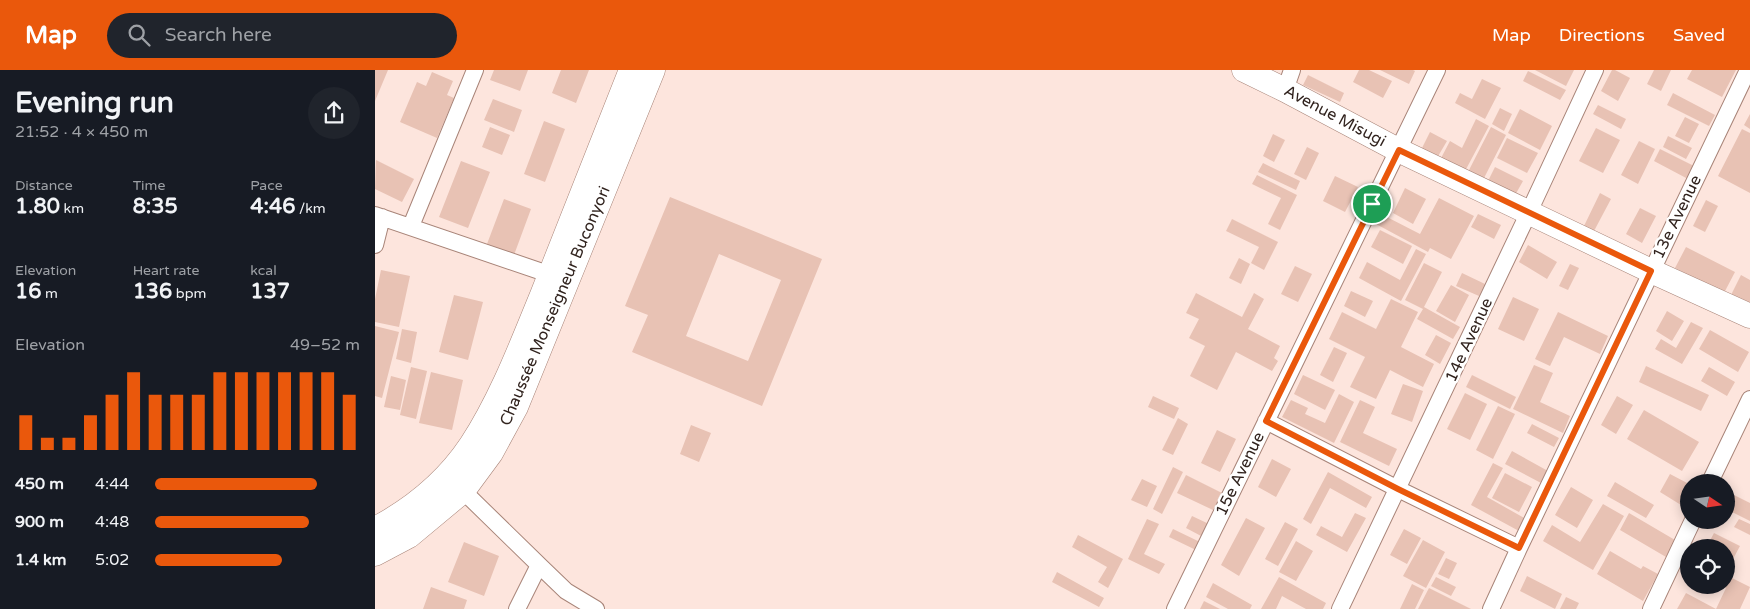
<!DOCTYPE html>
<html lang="en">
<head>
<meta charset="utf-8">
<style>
  body { margin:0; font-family:"Varela Round",sans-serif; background:#20242c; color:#f1f3f6; height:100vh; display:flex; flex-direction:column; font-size:19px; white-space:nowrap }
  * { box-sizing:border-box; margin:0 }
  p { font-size:16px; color:#9ea1a6 }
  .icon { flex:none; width:28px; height:28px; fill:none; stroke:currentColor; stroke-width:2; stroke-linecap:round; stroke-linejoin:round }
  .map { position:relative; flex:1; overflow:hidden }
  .sheet { display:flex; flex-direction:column; background:#171b24; width:375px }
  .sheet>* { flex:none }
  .needle { width:32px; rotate:103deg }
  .tools { position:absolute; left:1305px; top:404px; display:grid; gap:10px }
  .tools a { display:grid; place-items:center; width:55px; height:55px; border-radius:50%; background:#171b24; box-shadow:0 2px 12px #0003; font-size:25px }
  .pin { position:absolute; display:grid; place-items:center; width:42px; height:42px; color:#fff; margin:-21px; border:2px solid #fff; border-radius:50%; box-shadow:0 1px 5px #0007 }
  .round { display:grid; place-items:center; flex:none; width:52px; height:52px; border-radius:26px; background:#20242c }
  .head { display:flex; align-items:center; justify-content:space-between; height:85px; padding:0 15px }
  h1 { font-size:28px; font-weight:700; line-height:38px }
  .stats { display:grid; grid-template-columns:repeat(3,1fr); gap:8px; height:85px; padding:5px 15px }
  .stats div { display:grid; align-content:center }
  .stats b { font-size:21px; font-weight:700 }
  .stats small { font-size:14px; font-weight:400 }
  .stats p { font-size:14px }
  .chart { height:140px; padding:10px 15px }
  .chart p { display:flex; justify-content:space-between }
  .chart svg { width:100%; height:90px; margin-top:5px; stroke:#ea580c; stroke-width:6 }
  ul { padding:0 15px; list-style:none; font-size:16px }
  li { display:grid; grid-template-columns:80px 60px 1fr; align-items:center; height:38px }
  li i { height:12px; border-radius:6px; background:#ea580c }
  header { display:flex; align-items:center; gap:30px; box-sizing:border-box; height:70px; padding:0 25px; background:#ea580c; color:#fff }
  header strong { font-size:24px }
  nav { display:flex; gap:28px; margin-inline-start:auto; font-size:18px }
  .search { width:350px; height:45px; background:#20242c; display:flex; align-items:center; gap:12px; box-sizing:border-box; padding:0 18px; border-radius:28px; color:#9ea1a6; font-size:19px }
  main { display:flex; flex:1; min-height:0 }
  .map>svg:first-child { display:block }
</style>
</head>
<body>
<header>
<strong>Map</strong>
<div class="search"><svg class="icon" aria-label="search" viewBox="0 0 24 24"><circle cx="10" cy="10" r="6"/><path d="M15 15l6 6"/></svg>Search here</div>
<nav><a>Map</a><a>Directions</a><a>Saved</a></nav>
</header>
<main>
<section class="sheet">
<div class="head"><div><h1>Evening run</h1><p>21:52 · 4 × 450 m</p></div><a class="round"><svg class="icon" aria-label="share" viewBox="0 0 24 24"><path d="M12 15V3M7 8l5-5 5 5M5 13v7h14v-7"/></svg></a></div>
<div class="stats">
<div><p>Distance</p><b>1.80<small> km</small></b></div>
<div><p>Time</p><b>8:35</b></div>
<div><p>Pace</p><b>4:46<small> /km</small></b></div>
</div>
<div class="stats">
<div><p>Elevation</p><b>16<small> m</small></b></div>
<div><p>Heart rate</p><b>136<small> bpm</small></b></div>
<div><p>kcal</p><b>137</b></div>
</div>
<div class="chart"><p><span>Elevation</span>49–52 m</p>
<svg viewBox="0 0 160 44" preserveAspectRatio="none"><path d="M5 44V27M15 44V38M25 44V38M35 44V27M45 44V17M55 44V6M65 44V17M75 44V17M85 44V17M95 44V6M105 44V6M115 44V6M125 44V6M135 44V6M145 44V6M155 44V17"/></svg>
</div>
<ul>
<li><b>450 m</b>4:44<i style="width:79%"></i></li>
<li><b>900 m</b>4:48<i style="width:75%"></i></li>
<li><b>1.4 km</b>5:02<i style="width:62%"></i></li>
</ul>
</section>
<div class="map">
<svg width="1375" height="539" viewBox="0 0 1375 539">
  <rect width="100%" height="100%" fill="#fde5dd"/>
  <path fill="#e8c2b4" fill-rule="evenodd" d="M0,0H13L0,31Z
    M119,0H153L145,21L115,10Z
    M186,0H214L201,33L177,23Z
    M984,0H994L1017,11L1008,28L978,12Z
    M1005,0H1038L1040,1L1034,14Z
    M1160,0H1199L1191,16Z
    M1237,0H1240L1255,8L1243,31L1226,21Z
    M1279,0H1296L1286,21L1272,14Z
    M1317,0H1361L1347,27L1312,9Z
    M1153,1L1191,20L1185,30L1148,11Z
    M57,2L78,11L72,25L79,28L62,68L25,52L42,12L51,16Z
    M933,5L969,23L965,32L928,15Z
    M1107,9L1126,18L1110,49L1080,33L1085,23L1097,29Z
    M1298,23L1340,45L1334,56L1292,35Z
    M118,29L147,40L139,62L109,50Z
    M1223,35L1251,49L1246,59L1218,44Z
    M1125,38L1137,44L1129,61L1117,54Z
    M1145,39L1177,56L1165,80L1133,63Z
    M1375,44V59L1369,55Z
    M1310,47L1324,54L1314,73L1300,66Z
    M1101,49L1114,56L1089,103L1065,90L1075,71L1087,78Z
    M169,51L190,59L170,112L149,104Z
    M115,57L135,65L127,85L107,77Z
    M1116,57L1131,65L1108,110L1093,102Z
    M1221,58L1245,70L1228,103L1204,91Z
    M1367,59L1375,63V123L1343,106Z
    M1055,62L1072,71L1062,88L1046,80Z
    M898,64L910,70L899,92L888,86Z
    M1293,66L1317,78L1311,89L1288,77Z
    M1132,68L1163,83L1152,103L1122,88Z
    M1264,71L1280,79L1263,114L1246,105Z
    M932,77L944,83L931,110L919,104Z
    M1285,79L1319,96L1313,109L1279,91Z
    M1,90L39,109L27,132L0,119Z
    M86,91L115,102L93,158L64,147Z
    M888,93L925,111L921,120L883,102Z
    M1120,97L1148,111L1139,127L1112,113Z
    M882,105L922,125L905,160L893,154L906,128L877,114Z
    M960,106L983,117L970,142L948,131Z
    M1030,118L1051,129L1038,154L1018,143Z
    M1225,123L1236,129L1219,161L1209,156Z
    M295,127L447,189L387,336L257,282L273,245L250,236ZM344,184L406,210L373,291L311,266Z
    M1064,128L1099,146L1076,189L1055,178L1053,182L1001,154L1006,144L1045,164Z
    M129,129L156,139L139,185L112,174Z
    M1331,130L1343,136L1330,162L1318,156Z
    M1265,138L1281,146L1267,173L1251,164Z
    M1103,144L1126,155L1119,169L1096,157Z
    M857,149L903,172L889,200L876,193L884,177L851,161Z
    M1005,160L1037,176L1028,194L996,177Z
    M1153,175L1182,192L1172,209L1144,192Z
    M1311,177L1360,202L1349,223L1300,198Z
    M1041,179L1051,184L1026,231L984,208L992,192L1025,210Z
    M864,188L875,194L866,214L854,208Z
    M1049,193L1067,202L1049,237L1085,257L1078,269L1042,249L1048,239L1030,230Z
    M1195,194L1204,198L1193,220L1184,216Z
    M920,196L937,204L923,232L906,224Z
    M6,200L35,206L24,257L0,252V229Z
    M1087,203L1110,214L1104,226L1081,216Z
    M1366,205L1375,210V234L1356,225Z
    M1076,215L1094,225L1080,252L1061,241Z
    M976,221L998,231L990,247L969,236Z
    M821,223L867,247L879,223L889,229L873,259L905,276L899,288L903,291L897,301L861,282L842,320L815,306L830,276L814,268L824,249L811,243Z
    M79,225L108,232L93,290L64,282Z
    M1138,227L1164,239L1149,271L1123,259Z
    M1016,229L1043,242L1026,277L1059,294L1048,317L1015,300L1001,329L975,317L990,287L954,269L967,242L1001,259Z
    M1292,241L1309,251L1297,271L1281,261Z
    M1183,242L1233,266L1225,284L1189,267L1175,296L1160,289Z
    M1316,252L1328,258L1307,294L1280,279L1286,269L1301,278Z
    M0,256L24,262L7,328L0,326Z
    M27,259L42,262L36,293L21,289Z
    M1335,260L1374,282L1363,302L1324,279Z
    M1061,265L1076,273L1065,294L1050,285Z
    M959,277L972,283L958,312L945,305Z
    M1159,295L1178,303L1165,332L1195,346L1188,363L1138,339Z
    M1271,296L1334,325L1326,341L1264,312Z
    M36,297L52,301L41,349L25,345Z
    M1334,297L1360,312L1352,326L1326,311Z
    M56,302L88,310L77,360L44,353Z
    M928,305L960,320L950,340L919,324Z
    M1097,305L1141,327L1135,339L1091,317Z
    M16,306L31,310L25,340L9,337Z
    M1028,314L1048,321L1037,352L1016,344Z
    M1090,323L1112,334L1095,370L1072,359Z
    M964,324L979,332L959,373L907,347L916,330L933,338L930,344L950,353Z
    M778,326L804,338L799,349L773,337Z
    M1242,326L1258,335L1241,364L1226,355Z
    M985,330L1000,337L988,363L1022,379L1014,396L965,372Z
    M1123,336L1140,344L1118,389L1101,380Z
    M1269,340L1324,372L1307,401L1252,369Z
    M803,348L813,354L798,385L787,380Z
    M1157,354L1184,368L1179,377L1152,363Z
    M316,355L336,363L324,392L305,384Z
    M842,360L861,369L845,402L826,393Z
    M1137,381L1173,401L1166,413L1130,394Z
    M897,389L916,399L901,427L883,417Z
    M1118,393L1128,398L1112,427L1151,449L1144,461L1096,435Z
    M798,397L808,402L787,444L778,439Z
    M953,402L997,427L991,438L955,418L936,454L928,449Z
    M1130,403L1157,417L1144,442L1117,428Z
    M1295,404L1314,414V423L1306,435L1285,422Z
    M811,405L847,423L838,440L802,423Z
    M767,409L782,416L772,437L756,430Z
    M1240,412L1279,435L1271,448L1232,426Z
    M1196,417L1218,430L1202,458L1180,445Z
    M1355,423L1375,433V451L1351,439V430Z
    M1228,434L1249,446L1218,500L1168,471L1177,455L1205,472Z
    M980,443L991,448L972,482L941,465L946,456L967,467Z
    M1254,443L1300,470L1291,487L1245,460Z
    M817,446L834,454L828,467L811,458Z
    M871,448L890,458L864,506L846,495Z
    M772,449L784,454L769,484L790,494L784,504L753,489Z
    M1364,449L1375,454V465L1359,457Z
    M910,452L923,459L903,496L890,489Z
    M798,459L825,472L821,480L794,467Z
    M1029,459L1046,468L1032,494L1015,485Z
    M1339,463L1365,476L1351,502V478H1331Z
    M703,465L748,489L733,518L723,512L732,497L697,477Z
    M1048,470L1070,482L1051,518L1028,506Z
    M921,471L938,481L921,511L904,502Z
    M89,472L124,486L109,526L73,512Z
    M1235,481L1266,499L1268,496L1283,504L1268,531L1222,504Z
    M1071,488L1082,493L1074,509L1063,504Z
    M682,502L729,528L724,537L677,512Z
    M1351,505L1375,517L1365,539H1302L1311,523L1341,539L1351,518L1346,515H1351Z
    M1152,506L1187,524L1180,539L1145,521Z
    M904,507L951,533L948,539H931L907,526L901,539H886Z
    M1061,507L1081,517L1076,526L1056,516Z
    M838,513L877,535L875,539H853L831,527Z
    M1037,514L1049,520L1040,539H1025Z
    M56,517L92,530L89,539H48Z
    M1054,518L1096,539H1043Z
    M1191,527L1204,533L1201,539H1185Z
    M829,531L845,539H825Z"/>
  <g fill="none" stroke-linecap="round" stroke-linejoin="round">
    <defs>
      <path id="street" d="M910,20L917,0
        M0,145L185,208
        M36,156L100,0
        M0,175L7,147
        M891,351L1023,419L1144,478
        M1335,412L1375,329
        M81,414L164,495L142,539
        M164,495L191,521L221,539
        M800,539L1062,0
        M965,539L1154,142L1220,0
        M1116,539L1144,478L1373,0
        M1276,539L1318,450"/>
      <path id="secondary" d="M869,0L910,20L1023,80L1276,201L1375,246
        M0,459C38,439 72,411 96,375C126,329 146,276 167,225C197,151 226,75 256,0
        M0,484L34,466L88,421L116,383L141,337L278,0"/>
    </defs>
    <use href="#street" stroke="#a88478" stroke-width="18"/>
    <use href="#secondary" stroke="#a88478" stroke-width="25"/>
    <use href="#street" stroke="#fff" stroke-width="16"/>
    <use href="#secondary" stroke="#fff" stroke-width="24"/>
  </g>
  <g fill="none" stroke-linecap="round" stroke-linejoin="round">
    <defs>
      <path id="route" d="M1024,80L1276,201L1144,478L1023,419L891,351Z"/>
    </defs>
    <use href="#route" stroke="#fff" stroke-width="10"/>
    <use href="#route" stroke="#ea580c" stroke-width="6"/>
  </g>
  <g text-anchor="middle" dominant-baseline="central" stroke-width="5" stroke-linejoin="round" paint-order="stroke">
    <g font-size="16" fill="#31231e" stroke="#fff">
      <text transform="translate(960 46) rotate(28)">Avenue Misugi</text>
      <text transform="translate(1302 147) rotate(-64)">13e Avenue</text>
      <text transform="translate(180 236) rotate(-67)">Chaussée Monseigneur Buconyori</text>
      <text transform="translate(1094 270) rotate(-65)">14e Avenue</text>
      <text transform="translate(865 404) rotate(-64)">15e Avenue</text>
    </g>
  </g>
</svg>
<div class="tools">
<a><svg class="needle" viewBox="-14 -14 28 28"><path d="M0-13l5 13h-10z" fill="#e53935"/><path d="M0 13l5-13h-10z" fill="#9ea1a6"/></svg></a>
<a><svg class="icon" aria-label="locate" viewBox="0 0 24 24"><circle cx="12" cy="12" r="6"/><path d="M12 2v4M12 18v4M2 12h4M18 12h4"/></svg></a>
</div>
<div class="pin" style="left:997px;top:134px;background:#1e9e55"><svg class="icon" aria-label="arrive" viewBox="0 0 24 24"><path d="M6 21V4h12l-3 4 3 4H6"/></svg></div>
</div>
</main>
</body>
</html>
